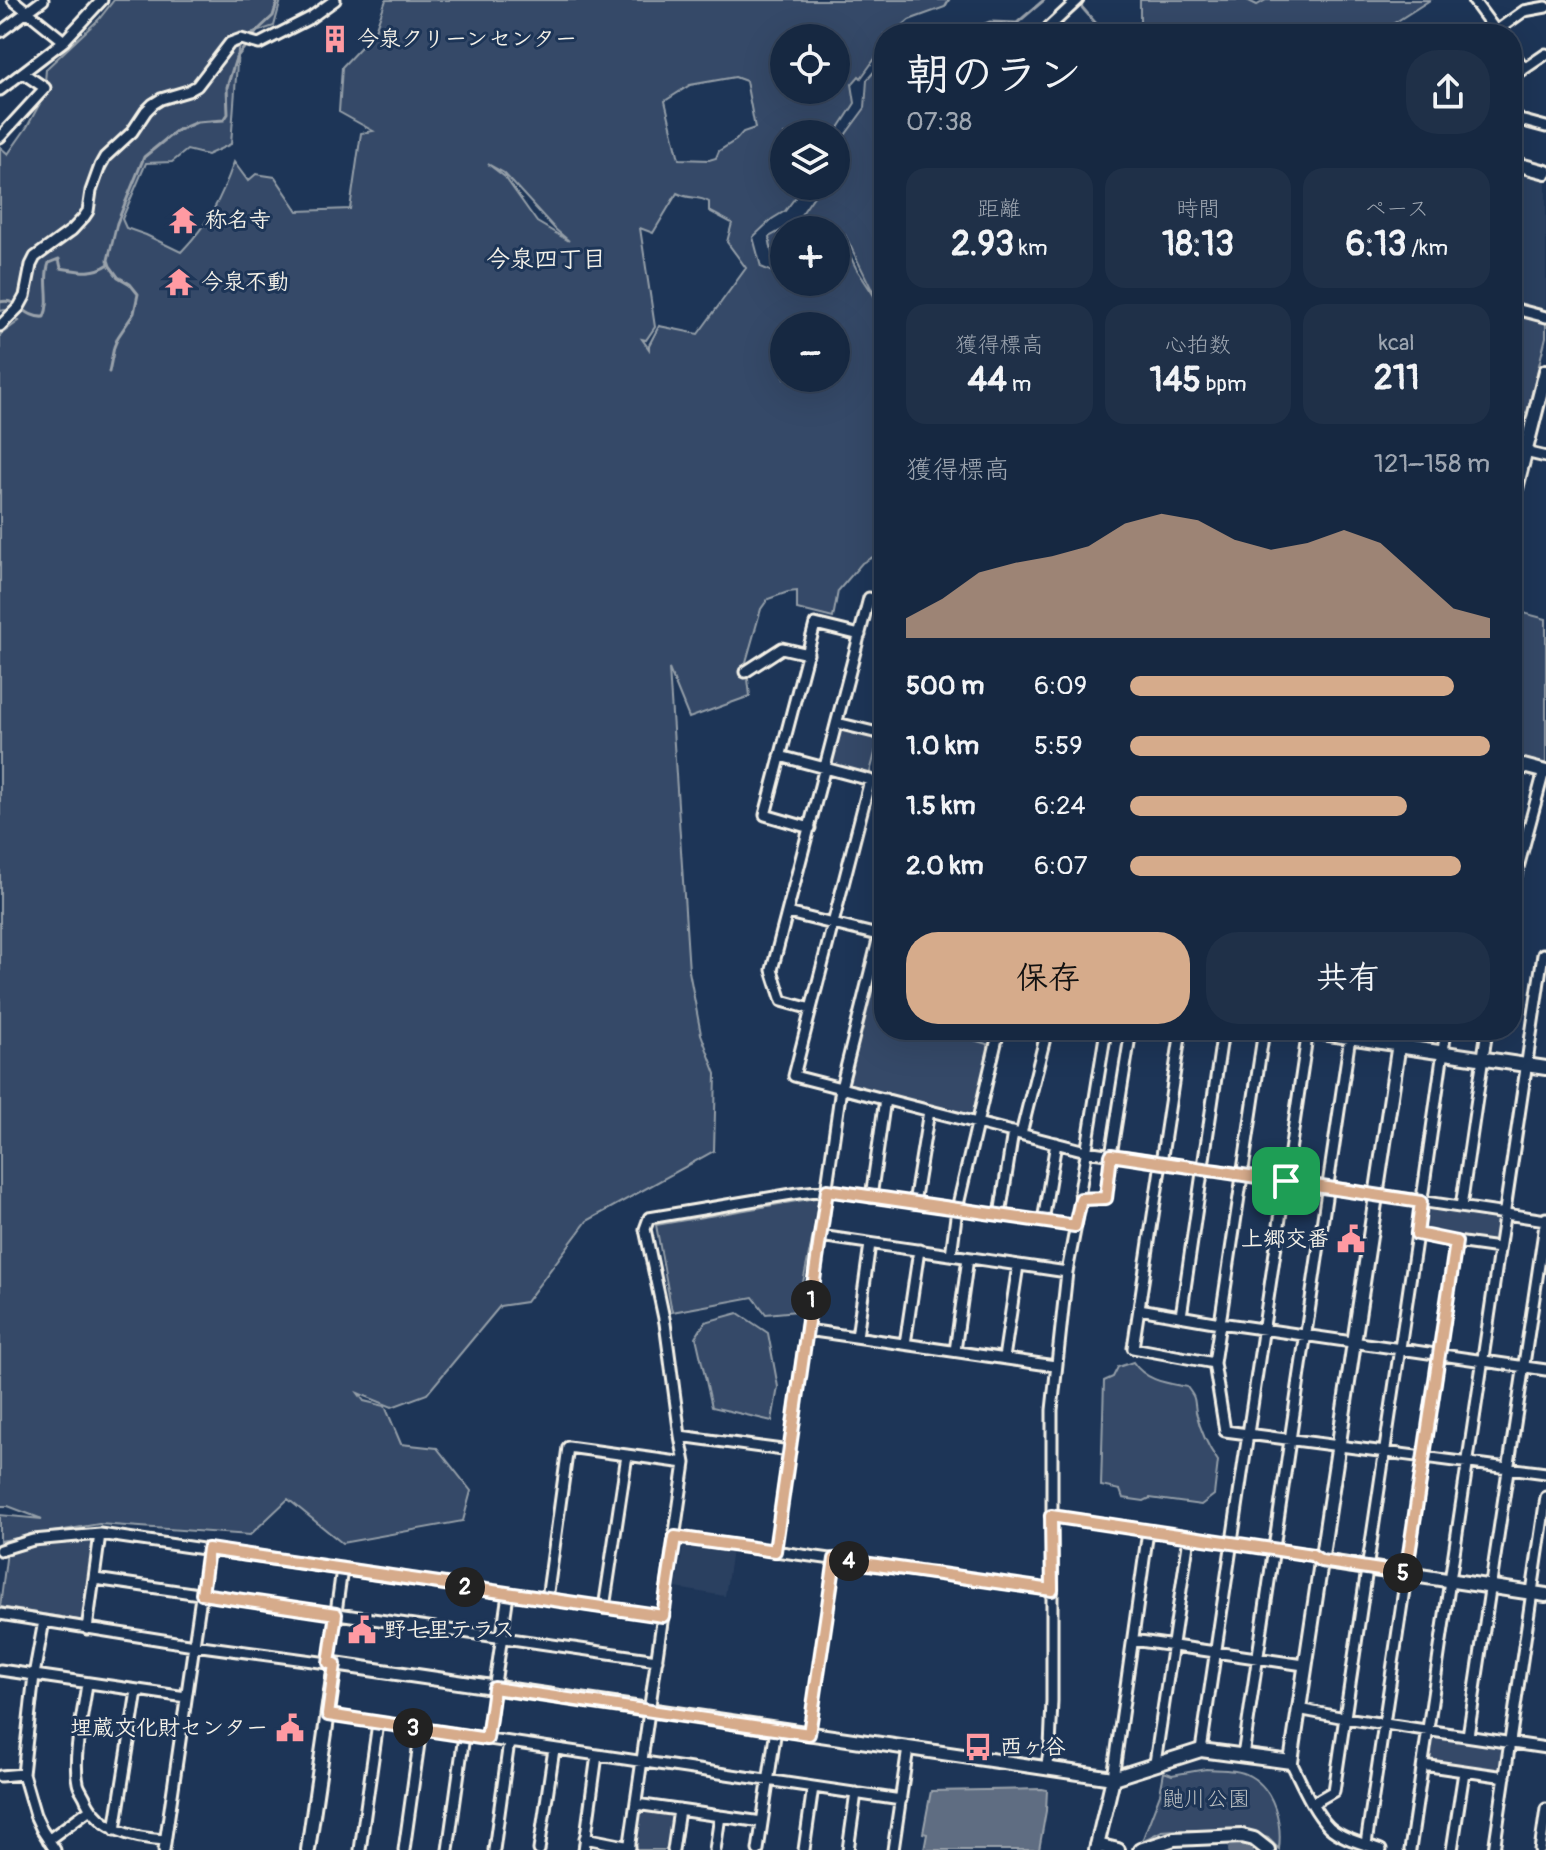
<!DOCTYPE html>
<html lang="ja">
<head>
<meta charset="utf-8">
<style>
  body { margin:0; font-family:Pangolin,"Klee One",sans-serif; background:#1f3048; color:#f1f3f6; height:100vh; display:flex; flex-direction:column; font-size:30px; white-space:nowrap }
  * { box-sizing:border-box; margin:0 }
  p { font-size:26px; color:#9ea6b1 }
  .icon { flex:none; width:44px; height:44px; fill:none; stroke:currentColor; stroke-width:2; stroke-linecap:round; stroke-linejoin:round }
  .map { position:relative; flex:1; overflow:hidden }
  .details { position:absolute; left:874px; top:24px; width:648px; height:1016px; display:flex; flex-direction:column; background:#162841; border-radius:32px; box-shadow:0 8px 32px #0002,0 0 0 2px #35445a }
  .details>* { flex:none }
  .controls { position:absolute; left:770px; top:24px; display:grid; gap:16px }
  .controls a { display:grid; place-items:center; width:80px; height:80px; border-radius:50%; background:#162841; box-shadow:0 8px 32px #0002,0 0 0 2px #35445a; font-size:40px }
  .pin { position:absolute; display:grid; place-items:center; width:68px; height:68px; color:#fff; margin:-34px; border-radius:16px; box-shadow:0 4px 12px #0006 }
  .km { position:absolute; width:40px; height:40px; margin:-20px; border-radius:50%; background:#222; color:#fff; font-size:22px; line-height:40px; text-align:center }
  .round { display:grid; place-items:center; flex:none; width:84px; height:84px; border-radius:32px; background:#1f3048 }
  .summary { display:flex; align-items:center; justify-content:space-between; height:136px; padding:0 32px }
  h1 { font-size:44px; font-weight:700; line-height:60px }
  .figures { display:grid; grid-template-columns:repeat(3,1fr); gap:12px; height:136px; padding:8px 32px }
  .figures div { display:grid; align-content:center; border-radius:20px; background:#1f3048; text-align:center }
  .figures b { font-size:34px; font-weight:700 }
  .figures small { font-size:22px; font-weight:400 }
  .figures p { font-size:22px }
  .chart { height:224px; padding:16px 32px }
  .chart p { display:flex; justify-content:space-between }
  .chart svg { width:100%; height:144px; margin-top:8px; fill:#d6ab8b; opacity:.7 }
  .cta { display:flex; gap:16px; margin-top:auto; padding:16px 32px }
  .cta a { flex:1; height:92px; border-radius:32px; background:#d6ab8b; color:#111; font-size:32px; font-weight:700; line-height:92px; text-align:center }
  .cta a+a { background:#1f3048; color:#f1f3f6 }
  ul { padding:0 32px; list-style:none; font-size:26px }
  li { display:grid; grid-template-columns:128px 96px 1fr; align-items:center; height:60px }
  li i { height:20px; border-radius:10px; background:#d6ab8b }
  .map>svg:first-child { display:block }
</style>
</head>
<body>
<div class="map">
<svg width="1546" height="1850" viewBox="0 0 1546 1850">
  <rect width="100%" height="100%" fill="#1d3557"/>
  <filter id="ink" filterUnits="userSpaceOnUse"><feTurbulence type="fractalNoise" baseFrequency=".0125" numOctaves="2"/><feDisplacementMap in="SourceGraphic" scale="16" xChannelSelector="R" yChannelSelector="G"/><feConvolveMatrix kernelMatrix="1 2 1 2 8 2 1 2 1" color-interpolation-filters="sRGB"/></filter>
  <g filter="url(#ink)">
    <path fill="#2a4060" d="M1512,170L1546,178V312L1512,303Z
      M687,1543L732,1550L725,1596L676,1588L683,1546Z"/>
    <path fill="#354a67" stroke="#949ea8" stroke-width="2" fill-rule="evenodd" d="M114,0H281L274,26L250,34L238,50L231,144L207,155L187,150L172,162L146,163L122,219L126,228L146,235L181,252C209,223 221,199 234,162L248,181L256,174L275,177L298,211L350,209L361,133L373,131L339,112L342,67L374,33L386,0H949L945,7L909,20L893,34H884V46L861,78L859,76L852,84L855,103L835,134H784V186H804L785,211L772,219L753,237L761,267L784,277V282H836V239L843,241L856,268L884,311V557L880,553L862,563L838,591L833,618L797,609V591L788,592L768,599L761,609L746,662L750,696L689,718L669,669L689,971L701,1034L716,1074L714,1151L587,1221L526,1302L500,1306L427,1394L392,1407L358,1393L364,1401L385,1406L401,1444L437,1448L471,1491L463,1521L342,1543L288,1499L250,1535L99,1524L0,1541V1515L42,1519L8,1506H0V335L19,321L5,310L0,311V147L8,154L27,127L44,96L46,69L99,19ZM784,38H836V90H784ZM735,77L746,81L755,128L743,132L736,140L719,151L716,158L709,160L679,159L665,101L690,85ZM488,164L504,173L555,229L569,241L537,222L505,177ZM677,193C690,200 697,195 709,202V211L732,223L727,242L746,268L698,334L659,326L649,345V349L642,339L646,340L655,327L640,228L653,233ZM784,326H836V378H784Z
      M1140,0H1247L1257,5L1266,0H1430L1377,34H1140Z
      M884,60V304L871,288L845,235L836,232V230L817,227L813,230H784V274L775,269L769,237L796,222L821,186H836V159L843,138L865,108L867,80Z
      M1516,315L1546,322V337L1527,413L1512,409V330Z
      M1512,610L1546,619V764L1512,755Z
      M840,729L879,738L869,776L830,765Z
      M883,943L884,1030H962L961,1036L990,1045L973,1114L970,1116L847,1084Z
      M821,1197L797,1311L766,1314L753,1297L672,1312L656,1225Z
      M1427,1207L1501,1217L1497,1245L1424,1232L1422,1231L1424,1210Z
      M738,1313L768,1333L778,1387L772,1421L712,1407L696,1337L705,1322Z
      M1133,1362C1146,1381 1166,1383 1187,1387C1196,1399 1194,1398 1196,1412C1200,1429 1208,1447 1218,1461L1214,1495L1201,1505L1150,1498L1144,1501L1123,1498L1120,1490L1101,1486L1104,1381L1113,1377L1118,1367Z
      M98,1535L85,1621L0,1607L7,1551Z
      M1430,1734L1504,1747L1501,1772L1426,1764Z
      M1206,1769C1221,1770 1238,1769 1250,1776C1275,1790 1282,1823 1279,1849L1268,1838L1241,1830H1177L1162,1831L1142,1841L1160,1794L1164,1772L1172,1775Z
      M639,1806L677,1812L671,1850H633Z"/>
    <path fill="#5e6d82" stroke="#9aa2ab" stroke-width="2" d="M1042,1789L1047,1790L1046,1811L1039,1850H924L927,1834L923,1833L931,1791Z"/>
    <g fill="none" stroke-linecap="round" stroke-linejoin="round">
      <path stroke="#9aa2ab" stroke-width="3" d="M1079,4L1105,34
        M961,34L990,22L1017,23L1044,0
        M0,302C18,297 25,319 44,317C52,299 42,281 49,263L59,259L61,268C79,271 93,275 109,264
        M109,372L114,347L118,337L134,313L138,294L130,284L118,277L110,266L108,260L117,223L144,157L176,131L197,122L224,120L228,114L227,87L236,58L258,30L273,16L278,0"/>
      <path stroke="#5e6d82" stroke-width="16" d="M1236,1850L1241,1848L1246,1850"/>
      <defs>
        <path id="minor" d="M13,0L64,41
          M1473,0L1498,34
          M0,32L43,0
          M1053,34L1049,27L1078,0
          M1492,34L1524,11L1546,7
          M1512,52L1524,68
          M1512,77L1546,54
          M0,90L64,41L102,0
          M1512,113L1520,120L1546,127
          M0,137L45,88L23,73
          M1512,308L1546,317
          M0,326L19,307L25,296L31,265L35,257L72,230L84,217L88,211L91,191L100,166L105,157L132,132L146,111L153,104L161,99L188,91L197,86L230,43L241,39L259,44L310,18L335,0
          M1512,449L1546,457
          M884,602L869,598L772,970L782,1001L811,1009L794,1076L1086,1151L1546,1220
          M745,672L782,648L808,654
          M837,723L882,734L884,727
          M780,756L870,780L811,1009
          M810,828L765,815L815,624L860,635
          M1512,890L1544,771
          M788,913L882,936
          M1181,1030L1133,1348L1214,1363L1225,1431L1546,1473
          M1293,1030L1398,1046
          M1021,1134L1047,1030
          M871,1197L885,1099
          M1081,1199L1106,1198L1111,1155L1131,1030
          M914,1203L929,1111
          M1461,1207L1487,1030
          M1000,1215L1013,1132
          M1043,1221L1056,1143
          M1417,1234L1456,1242
          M820,1236L1067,1272
          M951,1255L957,1209L999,1030
          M1139,1309L1220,1323L1546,1370
          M1181,1316L1223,1030
          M807,1330L1055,1366
          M857,1337L870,1244
          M905,1344L919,1250
          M955,1351L968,1258
          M1004,1358L1018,1265
          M1214,1363L1264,1030
          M680,1436L790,1451
          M1051,1516L1312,1555L1321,1561
          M675,1537L1052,1590
          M0,1550L33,1540L100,1534L663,1616
          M775,1551L841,1088L884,916
          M95,1579L657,1660
          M547,1599L568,1447L685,1463
          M604,1608L627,1455
          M0,1614L194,1645L335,1664
          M44,1621L34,1675L23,1774L35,1815L42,1830L55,1850
          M87,1629L100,1534
          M1133,1640L1304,1665
          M329,1663L342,1569
          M0,1670L186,1697
          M87,1683C84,1711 72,1755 78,1783C79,1789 84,1794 86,1800C101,1831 133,1838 165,1840
          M1298,1709L1345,1718L1546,1748
          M328,1715L901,1800
          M809,1734L835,1559
          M1468,1736L1546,1218
          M487,1739L508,1594
          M1201,1750L1308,1030
          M1243,1756L1351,1030
          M1291,1762C1301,1782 1313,1811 1329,1827C1342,1839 1365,1844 1381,1850
          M1155,1763L1189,1537
          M1423,1765L1505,1777
          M1046,1769L1050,1747L1052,1701V1410L1067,1272L1081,1199L1080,1191L1106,1030
          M0,1776L23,1774
          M1113,1778L1148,1531
          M1313,1803L1334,1791L1417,1234L1446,1030
          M636,1804L762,1822
          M115,1830L137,1691
          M585,1838L630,1847
          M48,1840L90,1809
          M1366,1844L1456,1242L1499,1248
          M164,1850L208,1549
          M360,1850L378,1723
          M404,1850L421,1729
          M448,1850L464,1736
          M494,1850L509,1742
          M539,1850L554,1749
          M584,1850L597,1755
          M629,1850L685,1463L680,1436L665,1323L645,1229L649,1218L798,1193L827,1190L1075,1226
          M673,1850L679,1810
          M715,1850L720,1816
          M758,1850L776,1729
          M804,1850L813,1787
          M848,1850L856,1793
          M893,1850L908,1748
          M1410,1850L1543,954L1546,955
          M1452,1850L1464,1772
          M1494,1850L1546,1497
          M1540,1850L1546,1809"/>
        <path id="tertiary" d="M1512,163L1546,172
          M1512,504L1546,371
          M1512,763L1546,772
          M1398,1046L1546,1068
          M1321,1561L1546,1595
          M1097,1845L1118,1850
          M308,1850L335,1664L1113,1778L1201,1750L1291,1762L1401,1030
          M1096,1850L1113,1778
          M1140,1850L1174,1839L1242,1836L1254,1839L1268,1850"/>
      </defs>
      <use href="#minor" stroke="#f4f1e8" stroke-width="15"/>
      <use href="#tertiary" stroke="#f4f1e8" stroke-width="18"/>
      <use href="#minor" stroke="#1d3557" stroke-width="9"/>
      <use href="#tertiary" stroke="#1d3557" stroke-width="12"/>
    </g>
  </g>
  <g fill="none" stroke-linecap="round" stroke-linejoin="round" filter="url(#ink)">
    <defs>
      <path id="route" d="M1111,1155L1421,1202L1417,1234L1456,1242L1406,1574L1321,1561L1312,1555L1051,1516L1052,1590L835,1559L809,1734L494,1688L487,1739L328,1715L335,1664L329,1663L336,1614L202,1594L208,1549L663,1616L675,1537L775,1551L827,1190L1075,1226L1081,1199L1106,1198Z"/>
    </defs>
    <use href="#route" stroke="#fff" stroke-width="16"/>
    <use href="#route" stroke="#d6ab8b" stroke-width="10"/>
  </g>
  <defs>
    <symbol id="building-bare" viewBox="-9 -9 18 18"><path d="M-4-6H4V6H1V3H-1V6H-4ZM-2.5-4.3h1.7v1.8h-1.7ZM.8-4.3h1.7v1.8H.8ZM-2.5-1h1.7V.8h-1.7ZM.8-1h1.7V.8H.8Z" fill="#ff9aa2" stroke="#1d3557" stroke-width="2.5" paint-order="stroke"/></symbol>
    <symbol id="temple-bare" viewBox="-9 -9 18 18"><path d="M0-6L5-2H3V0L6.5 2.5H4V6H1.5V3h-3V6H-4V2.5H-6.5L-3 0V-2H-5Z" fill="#ff9aa2" stroke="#1d3557" stroke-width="2.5" paint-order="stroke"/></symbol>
    <symbol id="civic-bare" viewBox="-9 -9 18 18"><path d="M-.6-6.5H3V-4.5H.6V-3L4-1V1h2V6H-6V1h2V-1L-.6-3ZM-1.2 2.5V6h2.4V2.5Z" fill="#ff9aa2" stroke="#1d3557" stroke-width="2.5" paint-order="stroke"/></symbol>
    <symbol id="bus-bare" viewBox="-9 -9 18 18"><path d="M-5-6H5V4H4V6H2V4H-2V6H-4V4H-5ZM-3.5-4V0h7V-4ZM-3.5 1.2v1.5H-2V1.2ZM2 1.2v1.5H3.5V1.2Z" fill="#ff9aa2" stroke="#1d3557" stroke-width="2.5" paint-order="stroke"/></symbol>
  </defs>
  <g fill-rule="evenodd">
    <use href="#building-bare" x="315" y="19" width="40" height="40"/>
    <use href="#temple-bare" x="163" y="200" width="40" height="40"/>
    <use href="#temple-bare" x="159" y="262" width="40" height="40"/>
    <use href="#civic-bare" x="1331" y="1219" width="40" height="40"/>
    <use href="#civic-bare" x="342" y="1610" width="40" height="40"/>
    <use href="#civic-bare" x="270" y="1708" width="40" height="40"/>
    <use href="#bus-bare" x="958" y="1727" width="40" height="40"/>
  </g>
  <g text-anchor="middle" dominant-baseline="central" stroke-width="6" stroke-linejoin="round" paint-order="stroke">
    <g font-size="22" font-weight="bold" fill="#f4f1e8" stroke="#1d3557" text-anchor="start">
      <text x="357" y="39">今泉クリーンセンター</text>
      <text x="205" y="220">称名寺</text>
      <text x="201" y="282">今泉不動</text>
      <text x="1329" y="1239" text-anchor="end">上郷交番</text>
      <text x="384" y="1630">野七里テラス</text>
      <text x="268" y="1728" text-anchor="end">埋蔵文化財センター</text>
      <text x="1000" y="1747">西ヶ谷</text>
    </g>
    <g font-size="22" fill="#bbbfc1" stroke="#1d3557">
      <text x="1206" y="1799">鼬川公園</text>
    </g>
    <g font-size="24" font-weight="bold" fill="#f4f1e8" stroke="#1d3557">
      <text x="546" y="259">今泉四丁目</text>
    </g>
  </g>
</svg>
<div class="controls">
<a><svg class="icon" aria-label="locate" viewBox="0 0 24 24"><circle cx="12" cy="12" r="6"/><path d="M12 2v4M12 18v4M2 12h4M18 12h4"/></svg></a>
<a><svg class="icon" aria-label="layers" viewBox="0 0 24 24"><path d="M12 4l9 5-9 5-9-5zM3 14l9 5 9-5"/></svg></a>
<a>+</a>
<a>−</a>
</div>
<div class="pin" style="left:1286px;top:1181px;background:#1e9e55"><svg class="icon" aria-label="arrive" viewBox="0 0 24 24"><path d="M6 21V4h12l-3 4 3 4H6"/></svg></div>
<b class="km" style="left:811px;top:1300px">1</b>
<b class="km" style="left:465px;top:1587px">2</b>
<b class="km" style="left:413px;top:1728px">3</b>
<b class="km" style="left:849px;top:1561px">4</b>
<b class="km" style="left:1403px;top:1573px">5</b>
<section class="details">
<div class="summary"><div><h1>朝のラン</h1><p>07:38</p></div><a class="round"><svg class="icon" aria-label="share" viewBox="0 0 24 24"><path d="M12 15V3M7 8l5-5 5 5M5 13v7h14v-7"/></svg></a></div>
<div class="figures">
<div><p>距離</p><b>2.93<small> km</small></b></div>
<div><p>時間</p><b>18:13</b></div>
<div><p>ペース</p><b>6:13<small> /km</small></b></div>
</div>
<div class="figures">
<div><p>獲得標高</p><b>44<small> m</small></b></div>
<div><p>心拍数</p><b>145<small> bpm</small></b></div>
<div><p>kcal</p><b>211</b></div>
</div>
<div class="chart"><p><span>獲得標高</span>121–158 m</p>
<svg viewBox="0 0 160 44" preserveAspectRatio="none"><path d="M0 44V38L10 32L20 24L30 21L40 19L50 16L60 9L70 6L80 8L90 14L100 17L110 15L120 11L130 15L140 25L150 35L160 38V44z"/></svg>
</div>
<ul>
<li><b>500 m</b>6:09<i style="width:90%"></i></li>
<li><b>1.0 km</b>5:59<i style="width:100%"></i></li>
<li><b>1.5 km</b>6:24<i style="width:77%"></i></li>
<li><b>2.0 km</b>6:07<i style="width:92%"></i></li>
</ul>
<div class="cta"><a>保存</a><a>共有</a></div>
</section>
</div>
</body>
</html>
